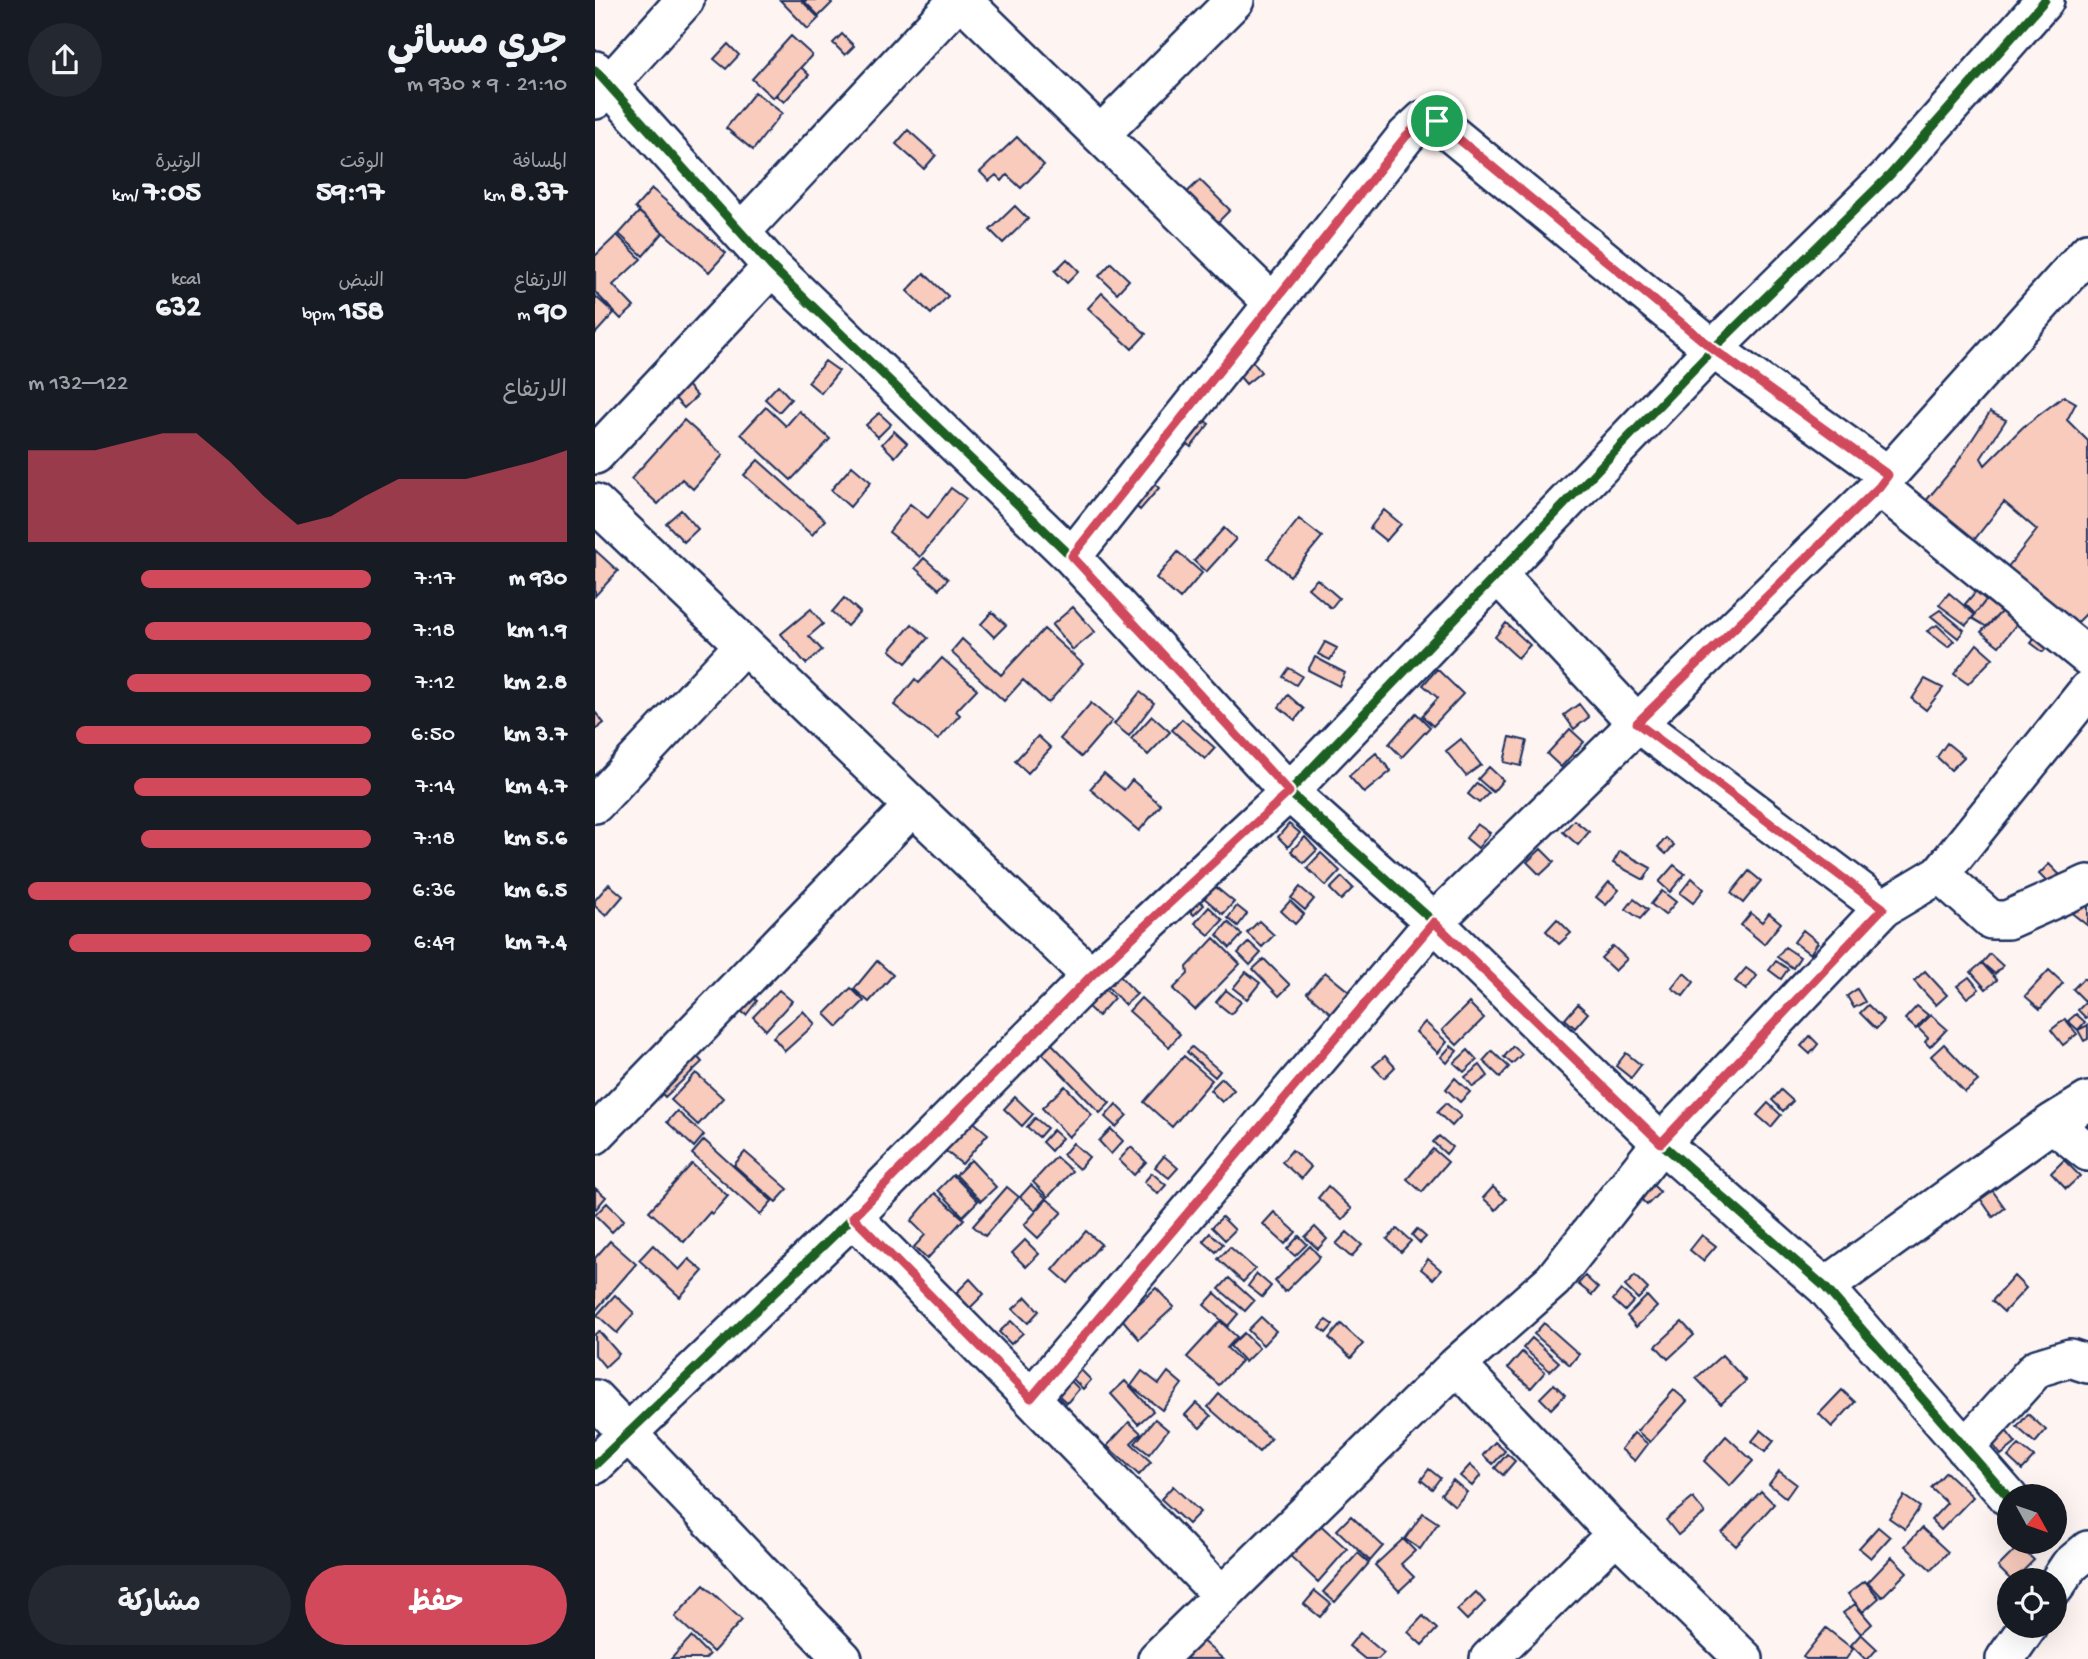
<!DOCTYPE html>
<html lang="ar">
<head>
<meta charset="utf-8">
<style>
  body { margin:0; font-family:"Gochi Hand","Playpen Sans Arabic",sans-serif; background:#242831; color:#f1f3f6; direction:rtl; height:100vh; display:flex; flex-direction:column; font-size:26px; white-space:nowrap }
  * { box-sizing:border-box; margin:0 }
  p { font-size:23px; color:#9ea1a6 }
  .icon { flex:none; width:38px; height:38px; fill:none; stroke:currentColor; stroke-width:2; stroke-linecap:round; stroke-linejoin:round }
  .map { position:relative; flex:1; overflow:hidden; direction:ltr }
  .side { display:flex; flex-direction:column; background:#171b24; width:595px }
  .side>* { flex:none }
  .needle { width:46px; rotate:130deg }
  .buttons { position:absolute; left:1402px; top:1484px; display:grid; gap:14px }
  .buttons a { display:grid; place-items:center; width:70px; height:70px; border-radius:50%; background:#171b24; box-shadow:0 7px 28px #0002; font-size:35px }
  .pin { position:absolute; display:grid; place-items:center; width:60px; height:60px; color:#fff; margin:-30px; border:4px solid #fff; border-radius:50%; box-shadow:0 2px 7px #0007 }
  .round { display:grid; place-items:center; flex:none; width:74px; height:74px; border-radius:37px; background:#242831 }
  .head { display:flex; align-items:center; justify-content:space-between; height:119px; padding:0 28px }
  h1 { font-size:38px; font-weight:700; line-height:52px }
  .figures { display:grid; grid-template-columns:repeat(3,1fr); gap:10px; height:119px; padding:7px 28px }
  .figures div { display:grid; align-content:center }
  .figures b { font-size:30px; font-weight:700 }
  .figures small { font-size:19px; font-weight:400 }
  .figures p { font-size:19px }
  .chart { height:196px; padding:14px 28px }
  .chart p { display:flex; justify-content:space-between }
  .chart svg { width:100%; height:126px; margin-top:7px; fill:#d1495b; opacity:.7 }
  .action { display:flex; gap:14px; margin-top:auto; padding:14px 28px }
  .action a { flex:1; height:80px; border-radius:42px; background:#d1495b; color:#fff; font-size:28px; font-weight:700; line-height:80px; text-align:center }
  .action a+a { background:#242831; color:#f1f3f6 }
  ul { padding:0 28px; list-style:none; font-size:23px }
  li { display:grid; grid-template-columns:112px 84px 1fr; align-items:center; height:52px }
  li i { height:18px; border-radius:9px; background:#d1495b }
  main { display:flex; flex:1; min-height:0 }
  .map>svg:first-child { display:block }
</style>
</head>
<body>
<main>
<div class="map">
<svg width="1493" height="1659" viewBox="0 0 1493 1659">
  <rect width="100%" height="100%" fill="#fef5f2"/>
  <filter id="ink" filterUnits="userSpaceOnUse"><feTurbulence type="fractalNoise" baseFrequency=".0143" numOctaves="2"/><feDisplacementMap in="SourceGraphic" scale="14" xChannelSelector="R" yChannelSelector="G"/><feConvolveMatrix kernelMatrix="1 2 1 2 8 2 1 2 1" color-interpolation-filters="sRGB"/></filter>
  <g filter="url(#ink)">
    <path fill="#f8cbbc" stroke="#1b2f5e" stroke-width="2" d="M185,0H206L224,18L213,29Z
      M208,0H234L237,3L224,16Z
      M247,34L259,46L250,55L238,43Z
      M196,36L217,55L178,98L157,79Z
      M133,44L144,55L131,69L119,59Z
      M206,67L214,75L189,102L181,95Z
      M160,92L187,113L158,150L131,128Z
      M313,130L341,155L329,169L301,144Z
      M422,137L449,165L426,188L412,175L407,181L401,175L394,181L385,172Z
      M605,180L635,210L617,228L587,197Z
      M57,189L131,253L114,272L40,208Z
      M420,206L433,219L408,243L395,230Z
      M44,212L68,233L48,256L24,234Z
      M22,235L46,259L18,285L39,307L26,319L0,292V256Z
      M472,259L484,271L472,283L460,271Z
      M516,263L534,280L522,293L504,276Z
      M329,273L353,296L336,314L312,291Z
      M507,293L551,334L537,349L493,308Z
      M0,296L19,313L0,334Z
      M655,358L666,372L651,384L640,371Z
      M230,361L244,371L226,393L213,382Z
      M87,380L102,396L89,408L74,392Z
      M183,385L196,399L184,412L170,399Z
      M1469,396L1481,403L1472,420L1493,441V612L1478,627L1408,573L1442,530L1409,502L1372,549L1325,508L1360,466L1395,412L1411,420L1386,458L1390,465L1428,427Z
      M171,407L191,426L204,411L235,439L196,480L146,434Z
      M592,407L614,424L596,447L574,431Z
      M284,413L296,424L283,437L271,425Z
      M89,420L128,455L98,489L87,479L63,504L36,479Z
      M299,431L312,443L300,457L287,444Z
      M163,460L230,520L217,535L149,475Z
      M257,466L276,482L255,507L236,490Z
      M553,478L564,488L545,510L534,500Z
      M356,488L371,499L325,557L294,532L315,504L333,518Z
      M86,510L103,529L89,542L71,523Z
      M789,510L806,524L791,541L775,528Z
      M704,519L727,537L695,576L673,558Z
      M629,528L641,539L611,572L599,561Z
      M0,550L23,571L0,596Z
      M583,552L607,573L585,599L561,578Z
      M329,558L353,579L344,589L320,568Z
      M722,579L744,598L736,608L713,588Z
      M1388,583L1400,589L1380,614L1370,604Z
      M1354,593L1380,615L1371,625L1344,605Z
      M249,598L265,612L252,626L237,612Z
      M1391,600L1406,612L1392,627L1377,618Z
      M478,607L500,632L478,650L457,625Z
      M1410,608L1427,617L1404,646L1386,632Z
      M216,609L228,624L214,636L227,650L211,664L186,634Z
      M1345,610L1369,630L1363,638L1336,616Z
      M397,612L411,625L399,637L386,624Z
      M911,623L935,645L923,658L900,637Z
      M317,624L333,638L311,663L295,650Z
      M1342,625L1359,641L1353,647L1332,631Z
      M449,629L488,664L453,703L428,680L409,701L356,652L367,639L406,675Z
      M1446,631L1458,641L1448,652L1436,643Z
      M730,642L742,648L735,660L723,654Z
      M1382,644L1398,658L1373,684L1359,674Z
      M720,657L750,673L744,686L713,670Z
      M347,658L382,689L361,711L365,715L343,740L299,705L320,679L324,683Z
      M694,668L707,676L701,685L688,677Z
      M842,669L868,694L838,726L827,716L843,698L828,685Z
      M1330,679L1348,688L1331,710L1317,699Z
      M545,692L559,703L534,736L519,724Z
      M693,695L709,709L700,720L684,707Z
      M496,703L517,721L486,757L465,739Z
      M984,704L994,717L979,729L969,715Z
      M0,712L9,723L0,730Z
      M821,713L835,727L807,757L794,744Z
      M557,716L575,732L553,755L536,739Z
      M587,719L620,748L610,759L577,730Z
      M975,729L989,742L966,767L952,754Z
      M443,736L456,748L433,773L420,761Z
      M915,737L932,741L926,766L909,762Z
      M866,739L886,765L871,776L851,751Z
      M1352,743L1369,757L1356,770L1342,757Z
      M781,753L796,771L769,793L754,776Z
      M894,767L908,780L898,792L883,779Z
      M509,773L529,790L537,780L566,805L544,831L495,789Z
      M882,783L894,793L884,803L873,794Z
      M979,820L994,832L983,845L968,832Z
      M694,824L705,833L693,847L683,837Z
      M882,824L895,833L883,848L871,838Z
      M710,837L722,850L709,863L696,851Z
      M1071,838L1079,845L1071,854L1063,847Z
      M946,849L959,862L945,875L932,862Z
      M1025,851L1056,868L1049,880L1018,863Z
      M726,853L745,871L731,886L712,868Z
      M1454,864L1465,875L1455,885L1444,874Z
      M1079,865L1090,874L1075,892L1064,882Z
      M1154,871L1166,881L1148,903L1136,893Z
      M747,877L758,888L746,900L735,889Z
      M1097,878L1109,889L1098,903L1085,893Z
      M611,879L639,902L628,914L601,891Z
      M1014,882L1024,890L1011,905L1001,897Z
      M14,884L28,896L11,916L0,906V900Z
      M705,887L719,899L710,910L696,898Z
      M1067,891L1081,902L1070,915L1056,904Z
      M597,893L609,905L599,915L587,903Z
      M1039,899L1053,910L1045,919L1031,909Z
      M695,901L709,914L700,924L686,911Z
      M1488,902L1493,905V926L1478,914Z
      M642,906L652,914L643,926L633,918Z
      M614,907L628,920L614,935L600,923Z
      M1156,913L1167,922L1174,913L1186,923L1169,944L1146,925Z
      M962,919L976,933L964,944L951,931Z
      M664,921L679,935L667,947L652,933Z
      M633,922L647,935L635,948L622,935Z
      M1208,930L1223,942L1215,954L1199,942Z
      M619,938L645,964L600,1010L578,989L593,974L592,967Z
      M654,942L666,953L655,965L643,953Z
      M1018,946L1032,959L1020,971L1006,958Z
      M1190,947L1205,957L1198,968L1182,957Z
      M1395,954L1408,966L1400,974L1387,963Z
      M669,959L695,985L684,996L658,969Z
      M282,961L298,975L274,1002L259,989Z
      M1181,961L1193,969L1186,979L1174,970Z
      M1387,963L1402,980L1391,989L1376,972Z
      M1151,968L1162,976L1151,990L1140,981Z
      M1454,970L1468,983L1445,1009L1430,996Z
      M1330,971L1352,995L1341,1005L1319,981Z
      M651,972L665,983L652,999L638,988Z
      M730,972L758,995L740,1017L712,993Z
      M522,973L542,994L530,1005L510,984Z
      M1089,973L1099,982L1088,996L1077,988Z
      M1374,977L1384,989L1372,998L1362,986Z
      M133,978L162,1001L151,1015L122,992Z
      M1489,978L1493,982V998L1490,1001L1478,989Z
      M256,988L269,1001L243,1027L230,1014Z
      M509,988L519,998L503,1016L492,1006Z
      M1262,989L1270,1002L1259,1008L1252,996Z
      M184,990L197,1001L171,1030L158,1017Z
      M631,990L646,1002L636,1014L621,1002Z
      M546,998L585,1034L574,1047L534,1011Z
      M1493,1000V1017L1491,1018L1483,1010Z
      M874,1003L889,1018L862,1045L847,1030Z
      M983,1004L993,1013L980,1028L970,1019Z
      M1273,1005L1289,1021L1281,1029L1265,1013Z
      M1322,1006L1333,1015L1321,1029L1310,1019Z
      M208,1011L220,1024L190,1051L178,1037Z
      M1481,1014L1490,1022L1483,1030L1473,1021Z
      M1336,1015L1352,1029L1335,1047L1330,1042L1333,1038L1323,1028Z
      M1470,1019L1482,1034L1468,1045L1456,1030Z
      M830,1022L852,1042L843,1053L821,1032Z
      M1493,1025V1039L1489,1041L1483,1030Z
      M84,1036L107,1062L70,1097L46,1070Z
      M1215,1036L1223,1044L1215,1054L1206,1046Z
      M455,1042L515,1103L505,1113L445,1051Z
      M1349,1044L1383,1081L1370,1092L1336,1056Z
      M856,1046L862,1051L852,1063L846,1057Z
      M918,1046L927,1054L917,1064L909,1057Z
      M597,1047L625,1071L620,1077L592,1052Z
      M873,1050L882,1060L869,1072L859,1063Z
      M897,1051L914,1067L905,1077L888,1061Z
      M1031,1053L1046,1065L1036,1078L1021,1066Z
      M589,1056L617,1080L577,1127L549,1102Z
      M790,1056L800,1067L789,1078L778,1066Z
      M885,1065L893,1076L878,1087L870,1077Z
      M101,1073L128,1098L103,1125L76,1100Z
      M627,1078L639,1090L627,1102L615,1090Z
      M860,1078L875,1092L865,1102L851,1089Z
      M470,1086L497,1115L474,1137L447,1108Z
      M1186,1090L1198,1101L1188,1111L1177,1100Z
      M420,1097L438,1114L427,1126L409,1109Z
      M851,1103L866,1116L857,1126L842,1112Z
      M1173,1103L1186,1115L1176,1127L1162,1115Z
      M521,1104L532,1115L521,1127L510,1117Z
      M82,1111L109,1135L99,1147L72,1122Z
      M374,1118L393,1134L367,1164L348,1149Z
      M440,1118L452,1128L444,1137L432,1127Z
      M516,1129L528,1141L516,1154L504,1141Z
      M458,1130L467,1138L456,1151L447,1142Z
      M844,1136L857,1147L851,1154L838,1142Z
      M109,1140L177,1201L165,1215L97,1154Z
      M478,1143L494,1157L484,1169L468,1155Z
      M536,1147L551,1162L539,1175L524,1160Z
      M838,1149L853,1162L827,1192L812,1179Z
      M697,1150L716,1167L706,1179L687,1162Z
      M150,1152L193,1189L181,1202L139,1165Z
      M569,1156L583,1168L574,1178L560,1167Z
      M461,1157L477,1171L453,1197L438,1182Z
      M376,1160L401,1187L386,1201L361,1175Z
      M1469,1160L1485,1176L1471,1189L1456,1173Z
      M97,1164L133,1196L117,1214L115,1212L89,1242L54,1211Z
      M557,1173L571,1185L563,1194L549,1182Z
      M358,1175L383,1201L368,1216L343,1190Z
      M1052,1179L1065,1192L1052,1205L1039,1192Z
      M1392,1183L1410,1208L1398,1217L1380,1191Z
      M436,1185L451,1198L440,1210L425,1197Z
      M733,1186L757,1209L747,1220L723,1198Z
      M412,1187L424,1197L390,1236L378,1226Z
      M898,1187L911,1199L901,1210L888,1198Z
      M0,1188L11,1197L1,1209L0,1208Z
      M340,1193L369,1219L332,1259L319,1247L330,1235L316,1221Z
      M452,1199L467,1212L443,1238L429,1225Z
      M12,1203L29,1220L17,1232L0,1215Z
      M679,1212L701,1232L690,1244L668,1224Z
      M627,1217L640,1230L630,1240L617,1227Z
      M720,1227L732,1239L723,1249L710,1237Z
      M802,1229L816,1241L806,1252L792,1239Z
      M822,1229L831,1237L825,1243L817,1235Z
      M491,1231L506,1244L473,1283L458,1270Z
      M752,1232L767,1245L756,1257L741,1244Z
      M615,1233L628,1244L621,1252L608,1241Z
      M1107,1235L1121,1246L1108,1261L1095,1250Z
      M704,1236L712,1244L700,1256L692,1249Z
      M430,1240L444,1254L431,1267L417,1253Z
      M15,1241L41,1264L0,1311V1258Z
      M58,1245L84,1270L94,1259L108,1271L85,1297L44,1260Z
      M715,1246L725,1257L690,1292L680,1281Z
      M635,1247L660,1269L648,1282L623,1259Z
      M833,1259L846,1270L838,1279L826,1269Z
      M662,1274L676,1286L667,1297L653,1286Z
      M990,1276L1003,1288L997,1295L983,1284Z
      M1040,1276L1053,1289L1043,1299L1030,1286Z
      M1419,1276L1431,1288L1409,1312L1397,1301Z
      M634,1278L659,1301L650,1311L624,1289Z
      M375,1279L389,1294L375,1308L361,1293Z
      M561,1288L579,1307L544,1339L527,1319Z
      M1026,1290L1039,1301L1030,1311L1018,1300Z
      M620,1293L643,1314L633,1326L609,1305Z
      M20,1295L39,1313L22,1333L2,1315Z
      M1052,1296L1062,1307L1041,1327L1032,1316Z
      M431,1297L444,1311L433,1323L418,1309Z
      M666,1317L681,1331L668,1345L653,1330Z
      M731,1320L738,1325L731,1333L725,1328Z
      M416,1321L428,1333L416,1344L404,1332Z
      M625,1321L642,1337L632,1348L646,1361L624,1385L592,1357Z
      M1087,1322L1099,1335L1073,1359L1061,1346Z
      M949,1323L984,1354L975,1365L939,1334Z
      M746,1324L768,1344L756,1358L734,1338Z
      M4,1331L24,1354L10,1367L0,1355V1334Z
      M649,1333L664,1348L650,1362L635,1346Z
      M937,1338L964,1362L955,1371L928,1348Z
      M927,1352L950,1372L936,1388L913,1368Z
      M1127,1355L1151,1381L1126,1404L1101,1378Z
      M483,1367L496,1380L488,1389L475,1376Z
      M547,1371L564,1384L573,1372L587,1384L567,1410L536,1386Z
      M473,1378L484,1389L472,1403L460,1392Z
      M530,1381L558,1411L543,1424L516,1394Z
      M959,1384L970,1395L956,1409L945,1398Z
      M1079,1390L1092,1401L1055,1442L1042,1431Z
      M1247,1390L1260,1402L1237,1427L1224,1414Z
      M624,1394L676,1439L664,1452L613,1407Z
      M601,1403L616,1416L605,1428L590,1415Z
      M1433,1414L1451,1430L1440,1443L1422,1427Z
      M560,1419L573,1430L554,1454L540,1443Z
      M534,1422L546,1433L536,1443L556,1462L544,1475L512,1446Z
      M1408,1427L1421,1443L1406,1455L1393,1438Z
      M1166,1430L1179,1441L1170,1452L1157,1441Z
      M1039,1433L1053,1444L1040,1461L1026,1449Z
      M1131,1436L1158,1461L1135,1486L1109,1461Z
      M900,1442L910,1451L898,1464L888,1455Z
      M1424,1445L1439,1457L1427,1470L1413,1457Z
      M912,1454L920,1461L908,1475L900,1468Z
      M875,1465L886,1475L877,1486L865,1476Z
      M834,1469L845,1478L837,1489L826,1480Z
      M1184,1471L1201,1484L1191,1498L1174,1484Z
      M1351,1472L1378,1497L1346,1530L1336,1520L1352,1503L1336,1488Z
      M858,1480L872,1492L860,1506L846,1494Z
      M578,1486L605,1512L593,1524L566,1499Z
      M1166,1491L1179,1504L1141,1546L1127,1533Z
      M1309,1496L1325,1507L1310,1529L1294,1518Z
      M1098,1498L1110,1513L1083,1535L1071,1520Z
      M828,1513L843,1523L825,1549L810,1539Z
      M756,1516L788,1546L775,1561L742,1530Z
      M721,1521L752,1549L723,1582L692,1553Z
      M1283,1527L1295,1537L1276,1558L1264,1548Z
      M1327,1528L1353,1552L1336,1570L1310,1546Z
      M808,1539L820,1551L806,1564L819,1577L804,1591L780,1565Z
      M1424,1546L1439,1560L1419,1580H1416L1403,1567Z
      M763,1553L774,1563L740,1602L728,1592Z
      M1297,1557L1312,1572L1287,1597L1273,1582Z
      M1270,1581L1284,1598L1268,1612L1253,1594Z
      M109,1585L147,1620L118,1652L80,1617Z
      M720,1591L736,1604L725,1617L709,1604Z
      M881,1592L890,1602L872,1620L862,1610Z
      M1260,1604L1277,1624L1266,1634L1248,1613Z
      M828,1616L842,1629L827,1645L813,1632Z
      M1231,1628L1258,1649L1251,1659H1211L1208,1657Z
      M765,1633L789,1653L783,1659H770L754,1646Z
      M1266,1634L1282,1649L1273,1659H1270L1256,1645Z
      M96,1637L114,1655L110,1659H76Z
      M605,1639L628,1659H591L588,1657Z"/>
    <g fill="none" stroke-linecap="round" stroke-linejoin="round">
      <defs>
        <path id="minor" d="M367,0L678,303
          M0,70L177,267L477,557L694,792L839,922L1066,1143L1230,1287L1414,1498
          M0,100L90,0
          M506,134L640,0
          M146,232L363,0
          M0,455L177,267
          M1284,487L1493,657
          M0,503L496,976
          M477,557L811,136L828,120L842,122L1118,349L1293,475
          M902,574L1042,723L1288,908
          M0,804L149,645
          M1345,874L1396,920H1412L1493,884
          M1457,1123L1493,1152
          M0,1135L318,806
          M258,1217L436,1398L627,1596
          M1230,1287L1457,1123L1493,1101
          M862,1365L1021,1534L1149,1659
          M436,1398L839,922L1284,487L1293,475L1493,252
          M0,1399L248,1659
          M1370,1448L1442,1368L1475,1358L1493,1364
          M0,1465L258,1217L496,976L694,792L1118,349L1295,175L1450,0
          M1460,1587L1474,1566L1493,1550
          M562,1659L862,1365L958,1280L1066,1143L1288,908L1345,874L1493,690
          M894,1659L1021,1534
          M1410,1659L1433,1626"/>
      </defs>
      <use href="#minor" stroke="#1b2f5e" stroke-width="42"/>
      <use href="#minor" stroke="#fff" stroke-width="37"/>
      <defs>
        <path id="cycleway" d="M0,70L177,267L477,557L694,792L839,922L1066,1143L1230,1287L1414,1498
          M0,1465L258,1217L496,976L694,792L1118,349L1295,175L1450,0"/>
      </defs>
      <use href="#cycleway" stroke="#fff" stroke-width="13"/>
      <use href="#cycleway" stroke="#1b5e20" stroke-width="9"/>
    </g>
  </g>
  <g fill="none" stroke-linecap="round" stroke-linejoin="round" filter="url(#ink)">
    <defs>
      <path id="route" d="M828,120L842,121L1118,349L1293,475L1284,487L1042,723L1288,908L1066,1143L839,922L436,1398L258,1217L496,976L694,792L477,556L811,136Z"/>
    </defs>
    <use href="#route" stroke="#fff" stroke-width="14"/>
    <use href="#route" stroke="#d1495b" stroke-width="9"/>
  </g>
</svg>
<div class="buttons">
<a><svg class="needle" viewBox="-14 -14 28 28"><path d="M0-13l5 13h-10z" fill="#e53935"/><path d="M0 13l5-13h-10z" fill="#9ea1a6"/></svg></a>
<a><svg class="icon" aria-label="locate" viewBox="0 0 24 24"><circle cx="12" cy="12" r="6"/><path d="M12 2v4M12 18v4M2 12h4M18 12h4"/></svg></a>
</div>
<div class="pin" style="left:842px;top:121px;background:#1e9e55"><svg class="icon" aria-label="arrive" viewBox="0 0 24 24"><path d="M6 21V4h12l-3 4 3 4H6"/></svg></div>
</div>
<section class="side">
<div class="head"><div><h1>جري مسائي</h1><p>21:10 · 9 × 930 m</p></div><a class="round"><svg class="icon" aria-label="share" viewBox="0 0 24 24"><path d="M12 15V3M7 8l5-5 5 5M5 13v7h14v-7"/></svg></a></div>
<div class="figures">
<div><p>المسافة</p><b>8.37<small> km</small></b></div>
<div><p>الوقت</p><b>59:17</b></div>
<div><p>الوتيرة</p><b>7:05<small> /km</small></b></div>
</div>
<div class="figures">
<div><p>الارتفاع</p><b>90<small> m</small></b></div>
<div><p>النبض</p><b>158<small> bpm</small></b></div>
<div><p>kcal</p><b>632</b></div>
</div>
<div class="chart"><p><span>الارتفاع</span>122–132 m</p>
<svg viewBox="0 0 160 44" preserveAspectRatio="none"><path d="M0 44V12L10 12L20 12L30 9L40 6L50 6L60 16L70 28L80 38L90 35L100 28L110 22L120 22L130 22L140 19L150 16L160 12V44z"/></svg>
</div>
<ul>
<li><b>930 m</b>7:17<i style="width:67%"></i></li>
<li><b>1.9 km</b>7:18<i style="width:66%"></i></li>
<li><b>2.8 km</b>7:12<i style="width:71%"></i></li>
<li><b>3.7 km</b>6:50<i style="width:86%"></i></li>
<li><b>4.7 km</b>7:14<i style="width:69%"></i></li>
<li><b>5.6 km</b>7:18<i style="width:67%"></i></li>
<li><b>6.5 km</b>6:36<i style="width:100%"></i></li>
<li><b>7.4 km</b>6:49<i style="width:88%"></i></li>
</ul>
<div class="action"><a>حفظ</a><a>مشاركة</a></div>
</section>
</main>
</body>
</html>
